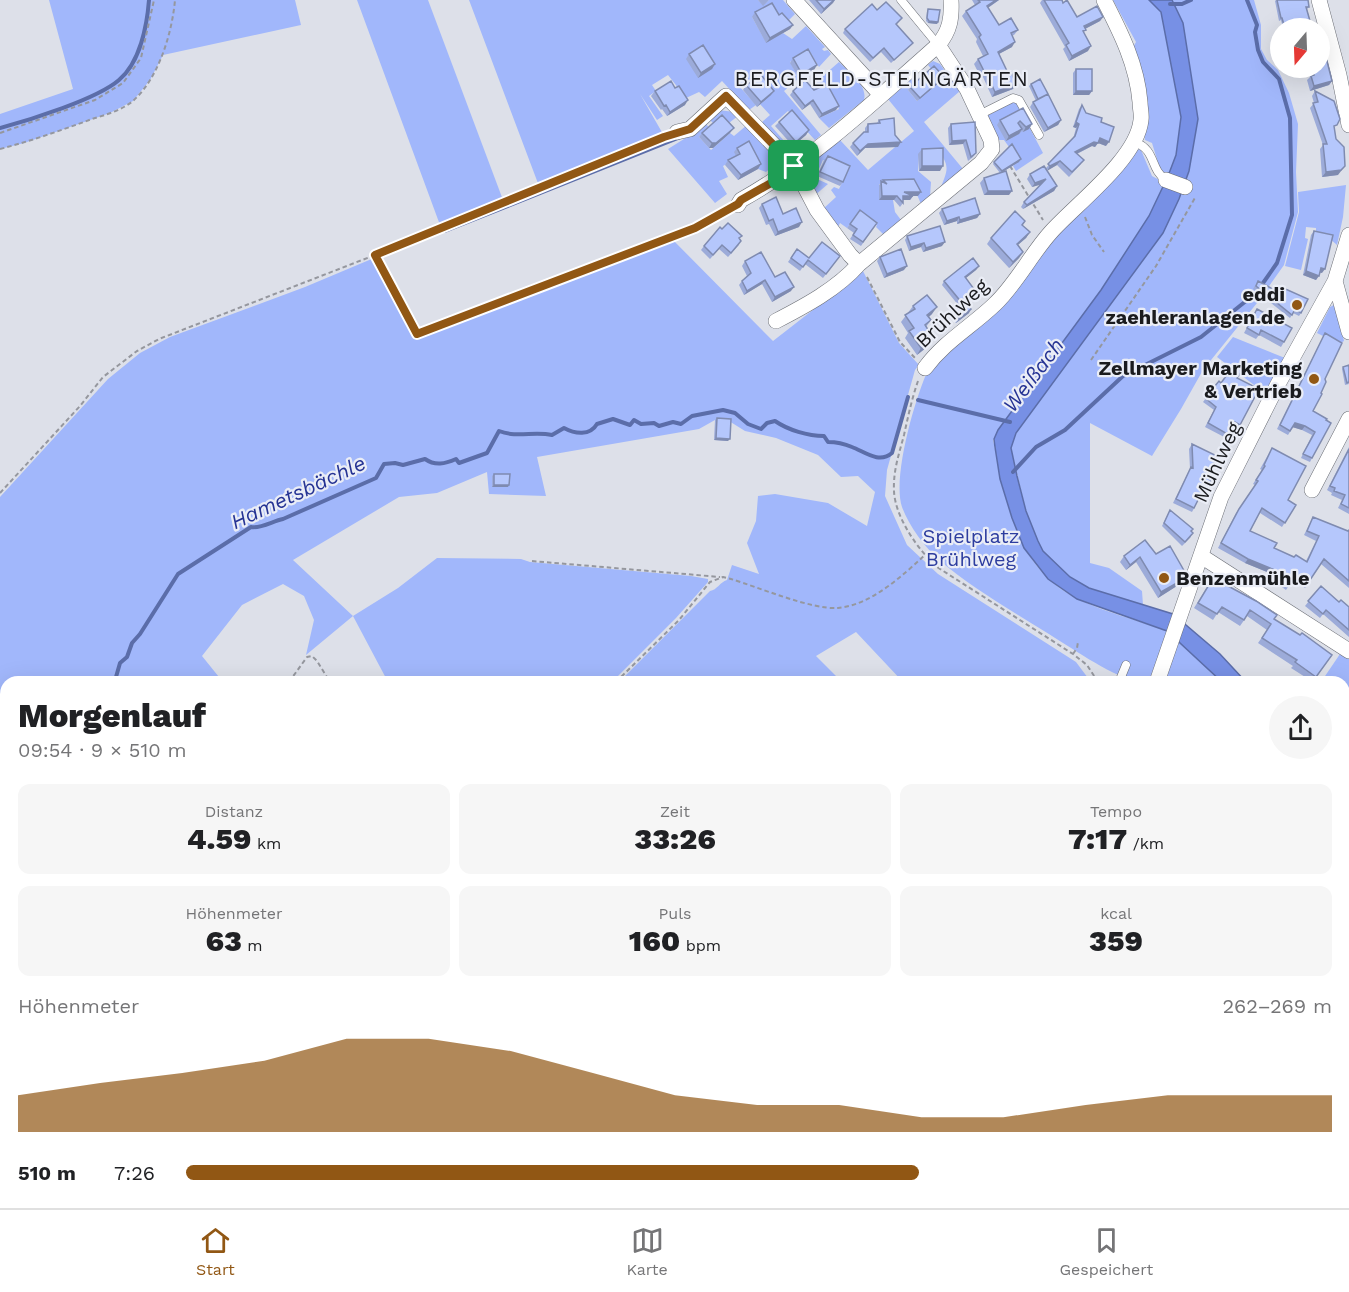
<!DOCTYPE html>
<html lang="de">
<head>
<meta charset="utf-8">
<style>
  body { margin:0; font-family:"Work Sans",sans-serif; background:#f6f6f6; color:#202124; height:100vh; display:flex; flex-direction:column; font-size:22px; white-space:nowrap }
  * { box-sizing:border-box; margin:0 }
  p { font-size:20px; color:#757577 }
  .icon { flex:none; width:33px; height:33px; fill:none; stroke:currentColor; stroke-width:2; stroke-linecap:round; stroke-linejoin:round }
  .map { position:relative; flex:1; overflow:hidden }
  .drawer { position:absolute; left:0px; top:676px; width:1350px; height:532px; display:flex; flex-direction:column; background:#fff; border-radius:18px 18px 0 0; box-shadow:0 6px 24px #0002 }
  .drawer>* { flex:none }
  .needle { width:39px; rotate:199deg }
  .buttons { position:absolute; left:1270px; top:18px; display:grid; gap:12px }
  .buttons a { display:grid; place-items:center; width:60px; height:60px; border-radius:50%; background:#fff; box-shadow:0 6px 24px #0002; font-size:30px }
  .pin { position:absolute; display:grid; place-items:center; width:51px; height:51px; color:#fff; margin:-26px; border-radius:12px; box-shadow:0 3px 9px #0006 }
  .round { display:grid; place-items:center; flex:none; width:63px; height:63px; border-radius:32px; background:#f6f6f6 }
  .headline { display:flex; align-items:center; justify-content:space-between; height:102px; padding:0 18px }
  h1 { font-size:33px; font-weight:800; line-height:45px }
  .stats { display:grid; grid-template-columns:repeat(3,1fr); gap:9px; height:102px; padding:6px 18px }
  .stats div { display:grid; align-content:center; border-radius:12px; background:#f6f6f6; text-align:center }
  .stats b { font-size:30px; font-weight:800 }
  .stats small { font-size:16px; font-weight:400 }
  .stats p { font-size:16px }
  .chart { height:168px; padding:12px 18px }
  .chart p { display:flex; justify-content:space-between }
  .chart svg { width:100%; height:108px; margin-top:6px; fill:#915714; opacity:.7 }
  ul { padding:0 18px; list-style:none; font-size:20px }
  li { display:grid; grid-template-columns:96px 72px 1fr; align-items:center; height:45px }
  li i { height:15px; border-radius:8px; background:#915714 }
  .menu { display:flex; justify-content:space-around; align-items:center; height:84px; border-top:2px solid #e0e0e0; background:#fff; font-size:16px; color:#757577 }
  .menu a { display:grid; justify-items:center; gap:3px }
  .menu .selected { color:#915714 }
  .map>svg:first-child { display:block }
</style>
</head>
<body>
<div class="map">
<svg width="1349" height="1208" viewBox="0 0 1349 1208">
  <rect width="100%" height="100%" fill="#dde0e9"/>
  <path fill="#a1b7fb" d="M49,0H295L301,25L163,55L150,80L133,101L110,113L24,143L0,149V114L73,89Z
    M357,0H428L503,200L440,225Z
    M469,0H758L763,5L769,0H783L795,14L788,21L752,17L766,42L783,33L792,39L806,26L825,47L822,49L824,51L828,50L831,54L819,67L810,52L790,62L799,78L784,91L821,135L815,140L788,111L771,126L792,150L788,154L761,123L770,115L760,104L770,95L754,76L740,87L756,105L749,110L722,81L705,97L699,92L686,98L668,75L652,85L656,91L649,96L663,116L657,120L640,94L663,134L539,186Z
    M1113,0H1151L1162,12L1181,117L1176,155L1168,177L1160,169L1152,143L1145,140L1132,49L1136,42Z
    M1172,0H1254L1261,25V49L1267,60L1278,70L1289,93L1298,124L1296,172L1298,212L1284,265L1257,303L1203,370L1181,409L1152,456L1090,423V563L1109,568L1142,591L1143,605L1088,588L1070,577L1043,551L1038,541L1026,511L1011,448L1016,433L1163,233L1189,171L1183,23Z
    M933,61L940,64L960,91L924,122L963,169L941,187C947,171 950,167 940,153L919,154L918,171L931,182L930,197L921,204L912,183L879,184V200H893L895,212L901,220L884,235L876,227L877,225L857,215L847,228L840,223L837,229L823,209L836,197L831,190L834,187L839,189L848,170L823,160L815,178L828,184L814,196C812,191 807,184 806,178C803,162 830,148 840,140L868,170L914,131L888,99L911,79L915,84L908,90L917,101L941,81L928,65Z
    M839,62C849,72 868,85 864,100L829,128L819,118L839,109L835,101L807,96L808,89Z
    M1015,100L1043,153L1016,171L1013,166L1019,161L1004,140H999L987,116Z
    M718,110L735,112L738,116L725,126L714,124L709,119Z
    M705,122L709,128L699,137L711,150L730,133L734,136L747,125L774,157V165L766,172L758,169L753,162L737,158L723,166L728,177L719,181L727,194L715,203L668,149L692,134Z
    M1135,149L1141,150L1152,176L1165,183L1149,216L1101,290L993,440C1007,501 1014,566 1076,598C1101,611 1140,621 1167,631L1149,682C1145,682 1139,683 1136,682C1105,672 1072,648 1044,631C1009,609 970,587 938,559C924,546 909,526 902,507C892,478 915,398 928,370L1032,263Z
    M1346,185L1343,217L1337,245L1329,238L1316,235V228L1306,227L1305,238L1308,239L1301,270L1285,266L1299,212L1298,192Z
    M671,238L773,341L863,271L899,343L919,365L915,370L887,470L885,496L907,545L938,574L1076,662L1091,682H903L856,632L816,656L842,682H619L710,591C717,590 720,582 727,580L732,565L759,574L747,543L756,521L758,496L775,494L828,503L867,526L875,492L858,476L841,477L818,455L776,438L745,431L729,421L715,420L699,429L537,457L546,496L489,494L487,472L437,493L399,497L293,560L353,616L398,588L437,558L521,559L530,562L691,576L708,579V582L676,618L612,682H388L353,616L306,655L314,620L304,596L283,584L242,605L202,656L223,682H6V867L0,872V497L108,379L140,353L170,337L305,287L374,258L416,336L552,285Z
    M1334,305L1337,308L1344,341L1339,344L1317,333L1330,307Z
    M1233,337L1285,358L1266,394L1217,357Z
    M1178,640L1222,682H1164Z
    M1340,654L1349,658V703L1344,714V682H1321Z
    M1344,796L1349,799V931L1344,924Z
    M398,1203H596L590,1208H402Z
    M622,1203H981L979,1208H618Z"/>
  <path fill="#7790e5" stroke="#5b6da9" stroke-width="1.5" d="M1149,0H1172L1183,23L1198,119L1189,171L1179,199L1163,233L1016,433L1011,448L1017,476L1026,511L1038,541L1043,551L1070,577L1089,588L1173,614L1220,654L1246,682H1222L1167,631L1077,599L1048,579L1024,548L1012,518L1000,479L995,447L994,439L998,430L1101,290L1149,216L1168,176L1176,155L1181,117L1161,12Z"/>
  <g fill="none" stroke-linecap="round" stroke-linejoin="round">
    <path stroke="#5b6da9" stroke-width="4" d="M1170,4H1182L1191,0
      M0,128C30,120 97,99 119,80C140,62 147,26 149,0
      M445,231L678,138
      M918,400L1010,422
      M1013,472L1036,447L1065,430L1123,376L1201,337L1256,293L1277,263L1292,215L1290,118L1279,79L1263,62L1258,50L1255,32L1257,25L1247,0
      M110,682L116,677L120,663L127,657L132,643L140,634L178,574L251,527C260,529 273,521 283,519L376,478L384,464L395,463L403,465L425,459C435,466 445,464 456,459L459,463L487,453L499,431C517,438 534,431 552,435L564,428C575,434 590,436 597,424L613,419L630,425L634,420L641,424L654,423L659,426L673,422L681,424L692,416L723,410L735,413L748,424L761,429L767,423L775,421C788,430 808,436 824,436L828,442C836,442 845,444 852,447C865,452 879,464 892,453L908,397
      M1344,710L1349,700
      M0,807L6,801"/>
    <defs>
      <path id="lane" d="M901,0L938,45
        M979,115L1013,98L1019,100L1039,135
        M1135,142C1157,151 1149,168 1166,180
        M695,228L738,205
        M1119,682L1126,665"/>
      <path id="street" d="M794,0L881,95
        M1319,0L1339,75L1349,125
        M677,132L690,129L726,96L794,166L817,210L850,255L859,264L981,163L992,149L991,140L967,89L938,45
        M1166,180L1185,187
        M738,205L741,200C813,160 877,99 938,45C950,31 952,18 951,0
        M1335,281L1349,332
        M776,321C805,306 837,289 859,264
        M925,368C945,341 971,327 995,304C1017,283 1031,254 1051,232C1076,204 1137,159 1141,120C1142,115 1140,108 1140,102C1137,65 1121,33 1104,0
        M1312,490L1349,419
        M1201,556L1349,651
        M1157,682L1221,497L1278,384L1335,281L1349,235
        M1344,934L1349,942
        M984,1208L986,1203"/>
    </defs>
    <use href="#lane" stroke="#6a6d74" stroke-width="9"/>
    <use href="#street" stroke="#6a6d74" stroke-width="16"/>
    <path stroke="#95979e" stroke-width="2" stroke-dasharray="4.5 3" stroke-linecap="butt" d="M0,133L95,100L123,83L141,58L154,0
      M0,149C31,141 62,130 92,119C105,115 123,110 134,100C159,77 172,33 175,0
      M1010,166L1043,220
      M1085,217L1092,235L1104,252
      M375,255L417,334L687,231
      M867,277L900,342L916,359
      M1091,360L1156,266L1196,196
      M918,381C912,398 908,417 904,435C899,454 893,471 894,491C895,517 918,550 937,567L1073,654L1087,665L1098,682
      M0,493L80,406L103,377L137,351L159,339L375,255L664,137
      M532,561L720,577
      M1073,654L1077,648L1078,642
      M289,682L307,657L312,656L317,661L330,682
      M616,682L679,620L710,582L723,577L731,579C758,587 812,610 838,608C871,605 902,576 925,555
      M0,1011L6,1008
      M1344,1164L1349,1169
      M319,1203L322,1208
      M595,1208L602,1203
      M615,1208L618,1203"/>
    <use href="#lane" stroke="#fff" stroke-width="8"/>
    <use href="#street" stroke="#fff" stroke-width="15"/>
  </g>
  <path fill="#9cabd9" d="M758,0H769L763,6Z
    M809,0H835L821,14Z
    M972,0H999L988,8L999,25L1018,30L1014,35L1012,36V47L999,54L1013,89L992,97L983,77L981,78L974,64L978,59L983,56L976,42L977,39L962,16L966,11L975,5Z
    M1042,0H1062L1063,3L1077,17H1103L1100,21L1085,29L1084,32L1088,51L1069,61L1063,49L1065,47L1040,3Z
    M1276,0H1308L1309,7L1307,9L1312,28H1283L1281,20L1279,21L1275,1Z
    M928,9L938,22L937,24L928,23L926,21L927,11Z
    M877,10L902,18L896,25L910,46L891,63L881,52L870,62L843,33L845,29Z
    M755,12L793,25L790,29L766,43L752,17Z
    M689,54L715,64L712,69L698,78L686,59Z
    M793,58L814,70L799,78L790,63Z
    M1307,68H1320L1332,81L1329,85L1310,91L1307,80L1310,77Z
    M1076,69L1092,91L1089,95H1073V73Z
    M944,77L941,81L917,101L908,90L910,87Z
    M1031,84L1061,120L1058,125L1044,132L1030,107L1033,102L1036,101L1029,86Z
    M746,85L771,95L757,107L743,90Z
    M814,90L836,110L819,118L810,104L802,110L790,95L793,91Z
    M655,91L685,105L667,116L662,109L661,110L651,96Z
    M1315,91L1334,129L1338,175L1322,177L1320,149L1323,145L1310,108L1314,103L1312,96Z
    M1082,105L1086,113L1101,122L1106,146L1098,143L1095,147L1092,146L1077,154L1081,164L1069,177L1057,165L1047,170L1057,186L1054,191L1023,209L1021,207L1024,202L1041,184L1032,187L1027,179L1030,174L1046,168L1073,139L1076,128L1073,127L1079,109Z
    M1023,108L1032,124L1029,129L1023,132L1022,131L1019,134L1006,141L997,125L1000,120Z
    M879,120L895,135L898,147L865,148L857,156L850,147L853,143L865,132V128L868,124L877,123Z
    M779,122L809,130L806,135L793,146L775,126Z
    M975,122L976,153L973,157L968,161L963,144L949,145L948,128L951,124Z
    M702,133H730L713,148H709L699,137Z
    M737,148L758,169L738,180L725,165L728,160L736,156L734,152Z
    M922,149L940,171H919L918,154Z
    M828,156L843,182L840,186L817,176L824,160Z
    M994,162H1019L1002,172L1009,195H984L980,183L984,178L1000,173L993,164Z
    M883,180L918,196H913L910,200H903V203L900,207L894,200H879V185Z
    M762,204L783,214L799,227L775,236L769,224L766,225L759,208Z
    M942,209L980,214L977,218L957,224V221L944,225L939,213Z
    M1025,221L1022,225L1030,232L1026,238L1018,245L1023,252L1019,258L1009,268L987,244L991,238Z
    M877,223L861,246L850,239L854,233L847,228L850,224Z
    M722,229L740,239L739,245L728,257L719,249L710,259L701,250L704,246Z
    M1314,231L1322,273L1320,272L1316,280L1303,275L1311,235Z
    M907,236L942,246L923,252L921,247L909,251L905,240Z
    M797,249L809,258L840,256L823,278L805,264L800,271L788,262Z
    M880,257L904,270L884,278L877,261Z
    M745,261L775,277L791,291L772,302L762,284L744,295L739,285L742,281L747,276L742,266Z
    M979,266L976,270L966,278L977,293L975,297L967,303L969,313L956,323L949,315L952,311L959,306L942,285L944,281Z
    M1258,281L1301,313L1299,316L1293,313L1290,318L1253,289Z
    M913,306L932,314L929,317L931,320L926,327L927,347L917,355L905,338L908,333L901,322Z
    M1257,309L1284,342L1281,347L1259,335L1256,339L1244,333Z
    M1325,333V379L1313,411L1327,419L1312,458L1310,462L1301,458L1312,435L1302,430L1293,427L1288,435L1277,429Z
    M1343,367L1349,384L1345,385L1342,369Z
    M1237,378L1240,425L1237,428L1233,426L1226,438L1205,427L1214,410L1203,402L1219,381L1221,383Z
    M717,418L728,441L714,440L715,420Z
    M1192,444L1211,470L1206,492L1203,496L1201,495L1192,512L1173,503L1190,469L1189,449Z
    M1349,447V514L1338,508L1342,500L1331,495L1332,493L1327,490Z
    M1272,448L1288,500L1296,505L1282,527L1260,513L1250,531L1274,548L1294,557L1306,561L1316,541L1304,535L1313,517L1348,531L1349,530V588L1321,564L1305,588L1293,580L1286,590L1276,583L1279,577L1245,563L1218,548L1236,513L1255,485L1253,484L1262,470L1260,469Z
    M494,474L508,487H492V476Z
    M1170,510L1191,531V537L1182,546L1162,526Z
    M1145,540L1180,584L1158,598L1136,562L1126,570L1120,562L1124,556Z
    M1209,584L1274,619L1332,655L1313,682L1291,668L1293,666L1258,643L1267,630L1247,616L1240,626L1218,612L1213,620L1194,608Z
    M1321,586L1339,602L1349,607V637L1323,614L1320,618L1305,606Z"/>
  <path fill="#7f8bb0" d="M835,0L833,3L821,14L824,9Z
    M996,0H999L983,11L987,6Z
    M1103,17L1100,21L1081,31L1084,26Z
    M929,21L938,22L937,24L928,23Z
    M793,25L790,29L766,43L770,38Z
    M1015,42L1012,47L995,56L998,52Z
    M1091,46L1088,51L1069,61L1072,56Z
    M715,64L712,69L698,78L701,73Z
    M817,65L814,70L799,78L802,74Z
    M944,77L941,81L917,101L920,98Z
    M1332,81L1329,85L1310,91L1314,86Z
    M1016,84L1013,89L992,97L995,92Z
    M774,91L771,95L757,107L761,102Z
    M1076,91H1092L1089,95H1073Z
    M688,100L685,105L667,116L670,112Z
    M813,100L810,104L802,110L805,106Z
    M839,106L836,110L819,118L822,114Z
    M1061,120L1058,125L1044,132L1048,128Z
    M1076,122L1079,124L1076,128L1073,127Z
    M1032,124L1029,129L1023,132L1026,127Z
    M734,128L730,133L713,148H709L712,143Z
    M1022,129L1019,134L1006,141L1009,136Z
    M809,130L806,135L793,146L796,142Z
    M1100,138L1109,142L1106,146L1098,143L1095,147L1092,146L1072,156L1075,152Z
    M966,140L963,144L949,145L952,141Z
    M901,142L898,147L865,148L857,156L860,151L868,144Z
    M1021,159L1019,162L1001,173L1002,171Z
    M1060,161L1057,165L1047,171L1050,166Z
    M761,164L758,169L738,180L741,175Z
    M922,166H943L940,171H919Z
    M1345,166L1338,175L1322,177L1326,172Z
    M1046,179L1043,184L1032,187L1035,183Z
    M1057,186L1054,191L1023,209L1027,205Z
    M988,191H1012L1009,195H984Z
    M904,192H921L918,196H902Z
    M882,196H897L894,200H879Z
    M903,196H913L910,200H900Z
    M980,214L977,218L957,224L960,220Z
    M959,217L957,221L944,225L947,221Z
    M802,222L799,227L775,236L778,232Z
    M1030,232L1026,238L1012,250L1017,244Z
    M945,242L942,246L923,252L926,248Z
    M924,243L921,247L909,251L911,247Z
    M1023,252L1019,258L1009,268L1013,262Z
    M907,266L904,270L884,278L887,274Z
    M979,266L976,270L962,281L965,277Z
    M1321,268L1325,269L1322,273L1318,272Z
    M1306,271L1319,276L1316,280L1303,275Z
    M765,280L762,284L744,295L747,291Z
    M794,287L791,291L772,302L775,297Z
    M937,307L932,314L922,322L927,315Z
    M971,309L969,313L956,323L959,319Z
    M932,340L927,347L917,355L921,348Z
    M1295,423L1305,426L1302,430L1292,427Z
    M716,438L730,439L728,441L714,440Z
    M494,485H509L508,487H492Z
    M1140,557L1136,562L1126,570L1130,565Z
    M1248,559L1282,573L1279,577L1245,563Z
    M1184,579L1180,584L1158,598L1161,592Z"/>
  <path fill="#b5c7fc" stroke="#7f8bb0" stroke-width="1.5" d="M816,0H834L824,9Z
    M978,0H996L987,6L999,25L1011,18L1018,30L1011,33L1015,42L998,52L1008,73L1011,72L1016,84L995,92L986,72L985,73L978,59L988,54L979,37L981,35L966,11L980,2Z
    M1044,0H1062L1063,3L1067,0L1077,17L1097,6L1103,17L1084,26L1086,30L1083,31L1091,46L1072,56L1066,45L1069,43Z
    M1277,0H1308L1309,7H1306L1312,28H1285L1282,18H1281Z
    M886,2L902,18L896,24L913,43L894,60L884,48L873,58L845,29L872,4L877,10Z
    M772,3L779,15L782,13L793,25L770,38L755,12Z
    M928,9L940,10L938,22L929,21L927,18Z
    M703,45L715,64L701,73L689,54Z
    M808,49L817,65L802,74L793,58Z
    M1326,57L1332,81L1314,86L1311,76L1314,75L1312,68H1320V58Z
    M934,66L944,77L920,98L910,87Z
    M1076,69H1092V91H1076Z
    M762,76L774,91L761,102L746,85Z
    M1040,79L1048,94L1038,99L1031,84Z
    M805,80L814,90L827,84L839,106L822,114L813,100L805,106L793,91Z
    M671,81L675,88L679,86L688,100L670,112L666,105L664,106L655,91Z
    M1315,91L1334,101L1340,119L1337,125L1334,126L1336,139L1344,147L1345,166L1341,170L1326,172L1323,144H1327L1313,103L1318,102Z
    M1048,94L1061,120L1048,128L1033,102Z
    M1082,105L1086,113L1102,118L1101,122L1114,127L1109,142L1100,138L1098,143L1094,142L1075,152L1084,160L1072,172L1060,161L1050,166L1048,164L1075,136L1079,124L1076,122Z
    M1023,108L1032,124L1026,127L1020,121L1018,123L1022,129L1009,136L1000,120Z
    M792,110L809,130L796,142L779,122Z
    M722,115L734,128L716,143H712L702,133Z
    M894,118L895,135L901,142L868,144L860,151L853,143L864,132H868V124L880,123L879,120Z
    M975,122L976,153L971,157L966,140L952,141L951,124Z
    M749,141L761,164L741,175L728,160L740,154L737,148Z
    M1012,144L1021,159L1002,171L994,162Z
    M943,148V166H922V149Z
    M828,156L850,166L843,182L820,172Z
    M1044,166L1057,186L1027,205L1024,202L1046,179L1035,183L1030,174Z
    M1006,171L1012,191H988L984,178Z
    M914,179L921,192H904L913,196H903V203L897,196H882L881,181L887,184L883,180Z
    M776,197L783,214L796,208L802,222L778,232L773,219L769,221L762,204Z
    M975,198L980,214L960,220L959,217L947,221L942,209Z
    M860,210L877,223L863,242L853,235L857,229L850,224Z
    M1015,211L1025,221L1022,225L1030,232L1017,244L1023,252L1013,262L991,238Z
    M728,223L742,236L739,238L741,241L731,253L722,245L713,255L704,246L720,227L722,229Z
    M940,226L945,242L926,248L924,243L911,247L907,236Z
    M1314,231L1333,235L1325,269L1321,268L1319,276L1306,271Z
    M822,242L840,256L826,274L808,260L803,267L791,258L797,249L809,258Z
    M901,249L907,266L887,274L880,257Z
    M761,252L775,277L785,272L794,287L775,297L765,280L747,291L742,281L751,273L745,261Z
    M973,258L979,266L965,277L977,293L966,302L971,309L959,319L952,311L962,303L944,281Z
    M1258,281L1278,292L1281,287L1308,299L1301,313L1295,309L1292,315L1256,286Z
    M927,295L937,307L927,315L931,320L925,325L932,336V340L921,348L909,331L914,328L905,315L915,309L913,306Z
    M1257,309L1292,328L1284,342L1261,330L1259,335L1247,328Z
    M1325,333L1342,343L1325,379L1326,382L1321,393L1322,394L1313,411L1327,419L1326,420L1331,423L1312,458L1303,454L1315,432L1305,426L1295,423L1290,431L1280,425Z
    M1234,365L1242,371L1237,378L1259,389L1240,425L1235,422L1229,435L1208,423L1216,407L1205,398L1219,381L1221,383Z
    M1349,365V382L1347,383L1343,367Z
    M717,418L731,419L730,439L716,438Z
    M1192,444L1217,456L1211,470L1213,471L1209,479L1211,480L1206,492L1203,490L1194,508L1176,499L1191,467L1193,468Z
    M1272,448L1306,466L1288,500L1296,505L1285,523L1262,508L1250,531L1277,543L1274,548L1294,557L1296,555L1307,562L1319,536L1307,531L1313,517L1348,531L1349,530V581L1324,559L1308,583L1295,575L1289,585L1279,579L1282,573L1248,559L1221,543L1239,509L1258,481L1256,480L1265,466L1264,465Z
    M1349,449V508L1341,504L1345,495L1334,491L1335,488L1330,486Z
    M494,474H510L509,485H494Z
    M1170,510L1193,529L1191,531L1193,533L1185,542L1164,523Z
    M1145,540L1156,554L1170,546L1186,574L1184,579L1161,592L1140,557L1130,565L1124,556Z
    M1213,578L1256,601L1277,615L1274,619L1300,635L1302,633L1332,655L1316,677L1295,662L1297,660L1262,638L1271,624L1250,610L1244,620L1222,607L1217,614L1198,603Z
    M1321,586L1339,602L1341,600L1349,607V630L1326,610L1323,614L1308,601Z"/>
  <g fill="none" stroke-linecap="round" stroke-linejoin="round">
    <defs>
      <path id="route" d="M726,96L794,166L771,183L741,200L738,204L695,228L417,334L375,255L664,137L690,129Z"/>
    </defs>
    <use href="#route" stroke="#fff" stroke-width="12"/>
    <use href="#route" stroke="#915714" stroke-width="8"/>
  </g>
  <g fill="#915714" stroke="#eaedf6" stroke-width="2">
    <circle cx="1297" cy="305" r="6"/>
    <circle cx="1314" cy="379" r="6"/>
    <circle cx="1164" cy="578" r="6"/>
  </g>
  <g text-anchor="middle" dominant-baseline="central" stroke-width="4.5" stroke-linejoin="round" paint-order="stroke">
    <g font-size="20" font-weight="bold" fill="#1a1b1e" stroke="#eaedf6" text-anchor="end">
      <text x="1285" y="294">eddi<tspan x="1285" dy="23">zaehleranlagen.de</tspan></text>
      <text x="1302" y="368">Zellmayer Marketing<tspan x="1302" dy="23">&amp; Vertrieb</tspan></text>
      <text x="1176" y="578" text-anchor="start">Benzenmühle</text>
    </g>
    <g font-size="20" fill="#1a1b1e" stroke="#eaedf6">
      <text transform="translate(952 313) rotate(-43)">Brühlweg</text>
      <text transform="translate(1217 462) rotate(-65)">Mühlweg</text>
    </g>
    <g font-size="20" fill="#2d3d9f" stroke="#eaedf6">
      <text x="971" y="536">Spielplatz<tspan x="971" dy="23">Brühlweg</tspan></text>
    </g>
    <g font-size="21" letter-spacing="1.5" fill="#1a1b1e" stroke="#eaedf6">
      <text x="882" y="78">BERGFELD-STEINGÄRTEN</text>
    </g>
    <g font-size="21" font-style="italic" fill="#253394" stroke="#eaedf6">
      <text transform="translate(1033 375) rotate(-53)">Weißach</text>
      <text transform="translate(298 492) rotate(-25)">Hametsbächle</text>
    </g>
  </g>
</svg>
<div class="buttons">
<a><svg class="needle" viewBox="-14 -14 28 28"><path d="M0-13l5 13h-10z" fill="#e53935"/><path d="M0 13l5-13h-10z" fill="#757577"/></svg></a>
</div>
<div class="pin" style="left:794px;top:166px;background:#1e9e55"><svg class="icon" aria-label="arrive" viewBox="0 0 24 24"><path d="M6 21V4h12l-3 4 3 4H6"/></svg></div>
<section class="drawer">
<div class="headline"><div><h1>Morgenlauf</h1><p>09:54 · 9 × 510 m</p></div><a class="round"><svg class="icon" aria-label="share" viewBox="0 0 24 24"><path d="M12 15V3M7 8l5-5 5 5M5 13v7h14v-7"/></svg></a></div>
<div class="stats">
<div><p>Distanz</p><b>4.59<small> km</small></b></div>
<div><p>Zeit</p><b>33:26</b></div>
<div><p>Tempo</p><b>7:17<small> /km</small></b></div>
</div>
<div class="stats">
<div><p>Höhenmeter</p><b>63<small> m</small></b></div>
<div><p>Puls</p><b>160<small> bpm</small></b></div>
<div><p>kcal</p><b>359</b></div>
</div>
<div class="chart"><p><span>Höhenmeter</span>262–269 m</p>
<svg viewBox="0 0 160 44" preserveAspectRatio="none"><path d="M0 44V29L10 24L20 20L30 15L40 6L50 6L60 11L70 20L80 29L90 33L100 33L110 38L120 38L130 33L140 29L150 29L160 29V44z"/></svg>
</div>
<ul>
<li><b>510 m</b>7:26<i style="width:64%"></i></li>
</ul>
</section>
</div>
<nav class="menu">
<a class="selected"><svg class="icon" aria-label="home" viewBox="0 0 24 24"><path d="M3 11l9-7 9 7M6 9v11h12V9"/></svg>Start</a>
<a><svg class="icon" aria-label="map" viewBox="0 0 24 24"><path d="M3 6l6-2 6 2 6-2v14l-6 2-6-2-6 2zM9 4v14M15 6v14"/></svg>Karte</a>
<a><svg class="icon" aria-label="saved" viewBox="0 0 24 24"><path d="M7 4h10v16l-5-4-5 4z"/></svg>Gespeichert</a>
</nav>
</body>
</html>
